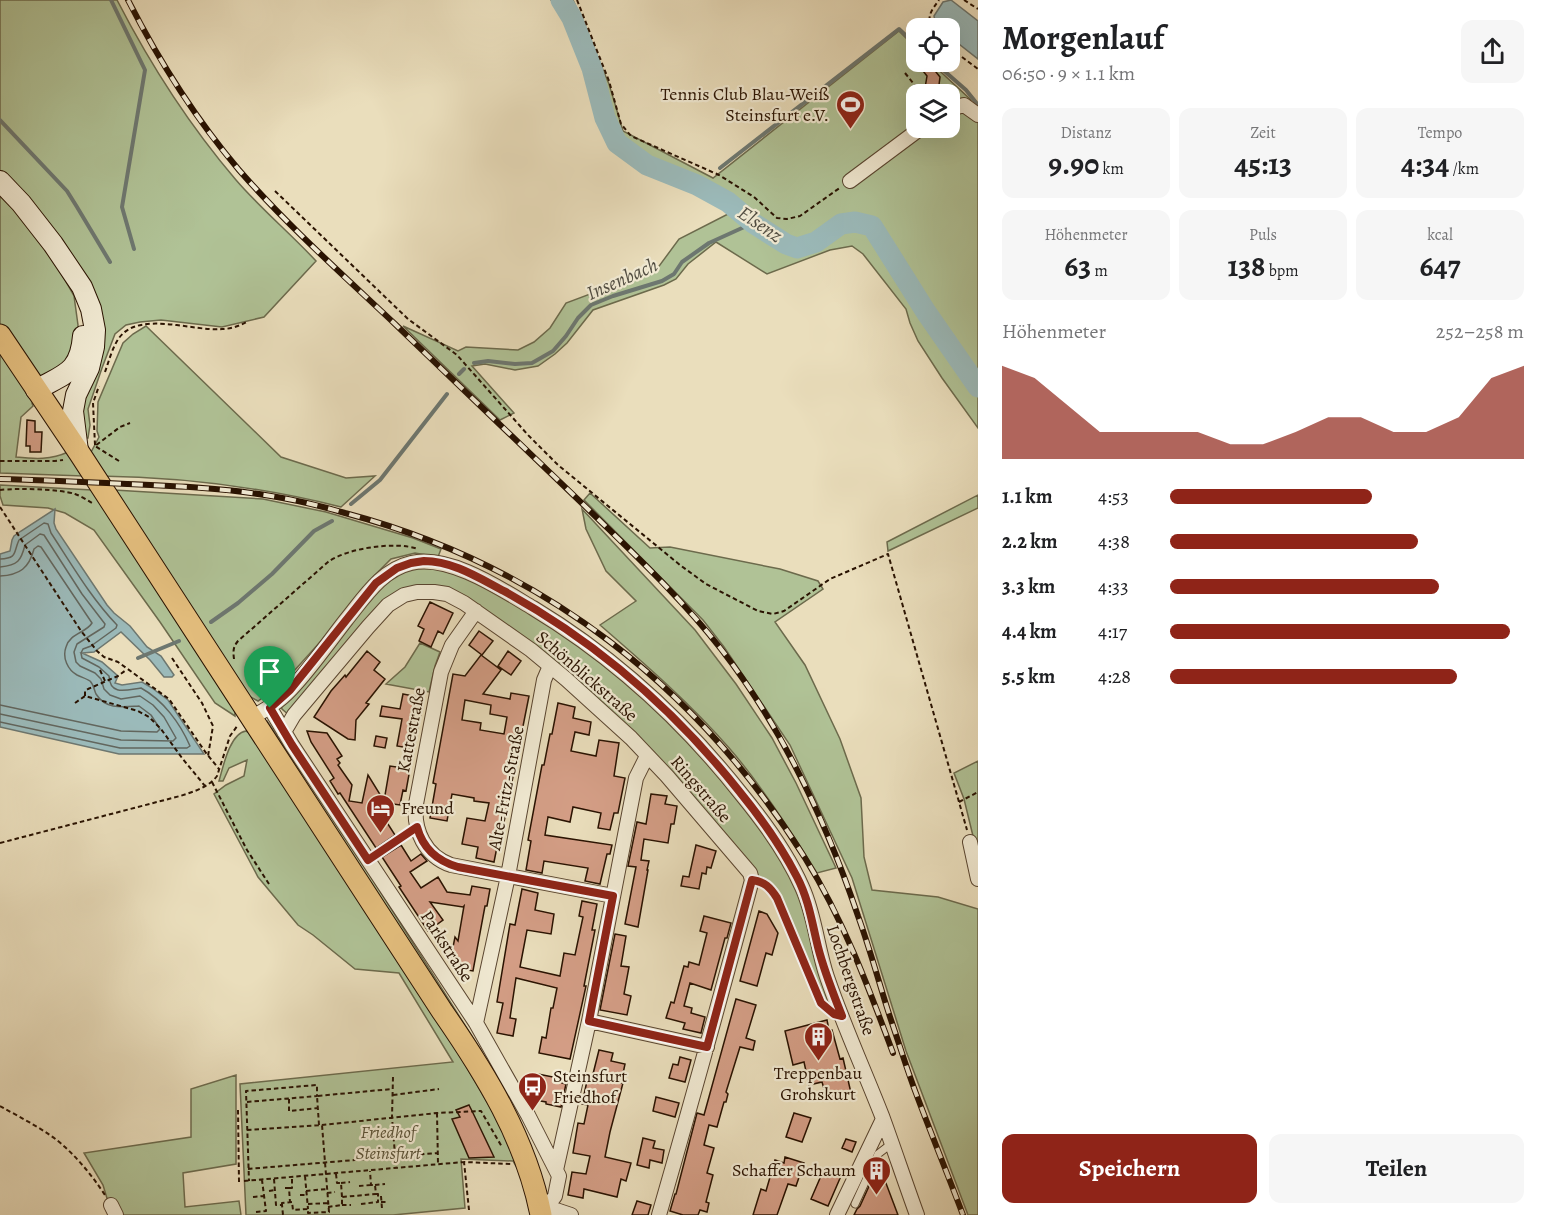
<!DOCTYPE html>
<html lang="de">
<head>
<meta charset="utf-8">
<style>
  body { margin:0; font-family:Alegreya,serif; background:#f6f6f6; color:#202124; height:100vh; display:flex; flex-direction:column; font-size:22px; white-space:nowrap }
  * { box-sizing:border-box; margin:0 }
  p { font-size:20px; color:#757577 }
  .icon { flex:none; width:33px; height:33px; fill:none; stroke:currentColor; stroke-width:2; stroke-linecap:round; stroke-linejoin:round }
  .map { position:relative; flex:1; overflow:hidden }
  .side { display:flex; flex-direction:column; background:#fff; width:570px }
  .side>* { flex:none }
  .controls { position:absolute; left:906px; top:18px; display:grid; gap:12px }
  .controls a { display:grid; place-items:center; width:54px; height:54px; border-radius:12px; background:#fff; box-shadow:0 6px 24px #0002; font-size:30px }
  .pin { position:absolute; display:grid; place-items:center; width:51px; height:51px; color:#fff; margin:-62px -26px; border-radius:50% 50% 50% 0; rotate:-45deg; box-shadow:0 0 6px #0007 }
  .pin .icon { rotate:45deg }
  .round { display:grid; place-items:center; flex:none; width:63px; height:63px; border-radius:12px; background:#f6f6f6 }
  .head { display:flex; align-items:center; justify-content:space-between; height:102px; padding:0 24px }
  h1 { font-size:33px; font-weight:700; line-height:45px }
  .stats { display:grid; grid-template-columns:repeat(3,1fr); gap:9px; height:102px; padding:6px 24px }
  .stats div { display:grid; align-content:center; border-radius:12px; background:#f6f6f6; text-align:center }
  .stats b { font-size:30px; font-weight:700 }
  .stats small { font-size:16px; font-weight:400 }
  .stats p { font-size:16px }
  .chart { height:168px; padding:12px 24px }
  .chart p { display:flex; justify-content:space-between }
  .chart svg { width:100%; height:108px; margin-top:6px; fill:#8f2418; opacity:.7 }
  .cta { display:flex; gap:12px; margin-top:auto; padding:12px 24px }
  .cta a { flex:1; height:69px; border-radius:12px; background:#8f2418; color:#fff; font-size:24px; font-weight:700; line-height:69px; text-align:center }
  .cta a+a { background:#f6f6f6; color:#202124 }
  ul { padding:0 24px; list-style:none; font-size:20px }
  li { display:grid; grid-template-columns:96px 72px 1fr; align-items:center; height:45px }
  li i { height:15px; border-radius:8px; background:#8f2418 }
  main { display:flex; flex:1; min-height:0 }
  .map>svg:first-child { display:block }
</style>
</head>
<body>
<main>
<div class="map">
<svg width="978" height="1215" viewBox="0 0 978 1215">
  <rect width="100%" height="100%" fill="#eadebc"/>
  <filter id="stains"><feTurbulence type="fractalNoise" baseFrequency=".00333" numOctaves="4"/><feColorMatrix values="0 0 0 0 .2 0 0 0 0 .09 0 0 0 0 .02 0 0 0 .5 -.17"/></filter>
  <radialGradient id="worn" r=".72"><stop offset=".6" stop-color="#630" stop-opacity="0"/><stop offset="1" stop-color="#630" stop-opacity=".3"/></radialGradient>
  <path fill="#b0c296" stroke="#6c6a4c" stroke-width="1.5" fill-rule="evenodd" d="M0,0H117C150,64 189,125 236,180C261,209 290,233 316,261L264,317L222,327L161,320L140,322L126,325L115,334L102,368L88,409L90,425L88,438H84L79,406L101,337L26,196L0,171Z
    M551,0H573L609,84L623,131L713,178L899,31L916,48V62H930L970,99L978,113V428L942,378L918,341L910,323L906,309L863,254L852,246L830,250L767,274L716,242L688,264L676,279L664,285L593,310L567,343L555,354L538,366L515,370L485,364L472,366L514,413L500,420L403,326L458,351L466,347L518,350L534,342L550,328L566,303L657,269L679,239L732,212L725,205L692,188L641,169L613,147L600,121L587,68L567,22ZM916,94H950V128H916Z
    M0,190L41,237L74,296L78,325L77,345L56,390L32,403L33,406L21,417L16,457C35,459 51,460 68,452L83,476L0,473Z
    M146,326L281,457L346,478L375,476L341,507C262,487 180,477 99,476L89,456L99,437L97,431L98,402L123,343L133,334Z
    M0,485L92,490L235,706V716L215,703L160,622L94,530L65,513L48,508L3,505L0,496Z
    M114,490L263,499L326,512L413,538L441,549L438,557L415,553L391,559L375,575L321,641L285,681L258,701L241,692Z
    M590,493L650,548L670,547L780,569L818,581L823,589L775,622L805,665L840,739L861,798L864,857L872,890L938,897L978,909V1215H968L906,1051L852,878L790,745L724,647L703,620L584,500Z
    M978,495V508L888,551L887,542Z
    M582,509L695,630L736,684L772,738L796,783L836,868L817,873C791,831 762,786 730,749C691,704 645,664 600,625L636,601L606,571L586,529Z
    M427,566L471,579L500,595L572,639L670,719L765,833L792,877L804,911L835,1010L821,1007L773,897L767,888L759,885L739,856L653,757L484,612L411,588L289,715L282,709L281,705L362,607L390,577L405,571Z
    M420,643L440,652L435,666L429,692L386,684L405,667Z
    M267,721L345,836L482,1052L261,724Z
    M246,731L251,734L456,1049L501,1126L518,1170L513,1161L461,1159L465,1208L393,1215H246L240,1084L453,1062L399,973L355,969L313,935L298,925L258,877L214,794L226,785L244,776L247,760L229,768L223,781H219C223,767 230,733 246,731Z
    M978,761V874L973,836L964,799L954,773Z
    M236,1075V1164L183,1173L185,1207L239,1201L241,1215H112L103,1185L84,1153L191,1137V1089Z"/>
  <path fill="#9bbaba" stroke="#6d7770" stroke-width="1.5" d="M951,0L978,21V59L950,37V28L936,27L934,16L943,2Z
    M55,509L54,523L56,529L107,605L114,613L130,626L147,647L161,656L174,675L172,677H164L150,660L121,632L94,652L82,653L102,662L118,676L115,683L122,685L142,682L152,688L168,700L204,754H119L0,727V554L10,551L12,540L14,536L21,531Z"/>
  <g fill="none" stroke-linecap="round" stroke-linejoin="round">
    <path stroke="#62665e" stroke-width="1.5" d="M0,559C18,558 13,553 19,540L44,523L48,524L51,533C72,565 91,598 117,625L116,628L91,646L83,649L81,653L82,658L99,667L109,676C110,696 126,690 141,688C163,700 180,723 190,746L187,748H120L0,722
      M0,567C18,565 21,561 25,545L40,534L44,535L82,594L105,624L104,627L77,644L74,652L76,662L80,666L95,673L101,679L104,689L110,695L121,699L140,696L153,705L164,717L176,738L173,741L121,740L0,714
      M0,576C20,575 29,568 34,549L38,546L41,547L92,623C86,633 70,633 66,647C62,658 68,670 77,675C81,677 87,679 90,681C94,685 94,690 96,694C106,710 123,707 139,706L151,715L160,729L157,732L121,731L0,705"/>
    <path stroke="#6d7770" stroke-width="4" d="M111,0L145,70L122,207L134,249
      M934,62L966,90L978,105
      M0,120L67,191L77,207L110,262
      M720,168L899,29L916,45
      M697,185L704,180
      M474,363L488,361L515,364L532,363L553,351L566,336L578,318L591,305L613,296L662,281L674,274L682,262L709,243L753,223
      M459,374L464,369
      M351,504L380,480L447,394
      M211,622L238,603L272,574L314,531L332,521
      M138,658L179,641"/>
    <path stroke="#9bbaba" stroke-width="21" d="M561,0L572,18L592,68L605,118L617,143L647,165L697,185L728,202L753,223L786,244L797,248L816,242L841,224L855,222L872,226L926,312L978,387"/>
  </g>
  <path fill="#d49e86" stroke="#291201" stroke-width="1.5" fill-rule="evenodd" d="M916,62H928L940,77L939,85L942,89L934,94L929,93L925,88L927,76Z
    M27,420L35,421V432H42L41,452H30V446H26Z
    M430,602L453,613L443,634L438,631L431,647L419,641L424,629L418,626Z
    M479,631L493,641L482,655L469,645Z
    M367,651L380,662L374,670L385,679L366,703L369,704L356,720L355,740L348,739L314,717L331,691L345,675L346,677Z
    M508,651L521,661L511,675L498,666Z
    M481,655L501,670L483,694L510,699L511,693L529,696L502,832H500L494,862L476,858L478,847L462,844L467,818L485,821L489,803L474,801V798L452,794L447,821L430,818L436,784L433,783L453,674L465,676ZM465,700L491,705L490,714L507,717L504,734L480,730L481,723L462,720Z
    M403,694L424,698L414,749L397,746L402,719L380,716L382,706L400,709Z
    M558,703L575,707L573,718L591,722L589,735L575,732L571,751L596,756L599,740L619,743L614,776L625,778L618,813H614L610,830L598,828L601,813L573,807L570,822L548,817L545,835L612,845L610,854H607L600,884L585,881L588,868L544,861L542,873L526,870L531,841L528,840L542,765H544L550,734H552Z
    M307,731L327,733L342,756L337,759L340,763L338,765L352,785L349,801L362,803L368,775L384,801L390,766L410,769L406,791L403,790L400,805L386,803L388,806L386,821L395,835L376,848L340,793L338,794L330,781L334,778L311,742Z
    M376,736L387,738L385,748L374,746Z
    M651,794L667,796L665,804L677,806L674,824H671L668,843L644,839L641,860L649,861L647,870H648L638,927L625,924L636,867L628,866L637,822L646,824Z
    M401,845L411,861L421,854L427,861L410,872L421,888L438,877L447,892L470,895L472,886L490,889L487,906H485L473,971L455,968L457,958L451,957L455,937L458,941L464,906L463,907L430,902L443,920L428,931L399,887L401,886L382,857Z
    M696,845L716,851L711,868L707,867L706,874L702,873L699,889L681,886L683,876L689,877Z
    M522,889L538,893L535,910L554,914L551,934L527,930L520,967L560,976L564,953L575,955L583,917L579,916L582,901L597,904L592,930H595L584,986H586L570,1059L539,1053L542,1037L546,1038L551,1008H553L557,988L516,978L510,1018L516,1019L513,1036L497,1033L503,1003L497,1002L510,924L515,925Z
    M759,911L767,914L778,933L772,955L766,953L757,986L740,981Z
    M704,916L731,923L727,938H725L711,990L690,983L684,1006L692,1008L691,1013L705,1017L701,1033L683,1029L685,1023L666,1018L671,1002L674,1003L684,966L688,967L689,962L699,965L707,933L700,931Z
    M615,934L626,936L621,966L629,967L624,994L631,996L627,1015L600,1010Z
    M736,999L756,1005L746,1038L755,1041L753,1050L740,1047L726,1092L728,1094L726,1102H724L717,1127L709,1125L704,1145L714,1148L707,1173L713,1175L706,1202L709,1203L707,1212L700,1210L698,1215H683L670,1211L675,1194H676L697,1113L704,1115Z
    M827,1020L829,1030H832L840,1059L843,1058L851,1093L827,1099L822,1082L809,1085L804,1062L793,1065L785,1031Z
    M599,1050L613,1053L611,1061L625,1064L621,1083H623L610,1132L605,1157L631,1163L626,1181L621,1179L617,1197L584,1189L583,1198L568,1195L572,1172L586,1174L590,1156L573,1153L578,1123L584,1124L588,1105L582,1104L587,1081L591,1082Z
    M680,1057L691,1060L685,1082L669,1078L673,1064L678,1065Z
    M533,1073L563,1079L562,1083L566,1084L561,1107L546,1104V1102L529,1099Z
    M656,1097L679,1103L675,1117L653,1111Z
    M469,1105L473,1113L494,1157L469,1158L452,1119L460,1117L456,1110Z
    M794,1113L811,1118L802,1142L786,1137Z
    M643,1138L655,1141L653,1148L664,1150L662,1163L650,1160L649,1168L637,1165Z
    M846,1139L856,1142L852,1152L842,1148Z
    M785,1157L804,1163L796,1186L788,1184L777,1215H753L761,1189L766,1191L775,1160L784,1163Z
    M824,1169L841,1176L828,1206L811,1199Z
    M875,1173L884,1178L898,1215H854L857,1209L860,1206Z
    M637,1201L651,1205L648,1215H632Z"/>
  <g fill="none" stroke-linecap="round" stroke-linejoin="round">
    <defs>
      <path id="lane" d="M368,860L417,827
        M855,1204L878,1154L891,1144"/>
      <path id="street" d="M950,109L964,105L978,115
        M850,181L921,128
        M476,611L452,645L441,672L416,804C413,830 425,856 451,865L613,896
        M270,708L292,745L476,1023L528,1115L559,1176L555,1196L547,1207L540,1210
        M251,718C265,710 279,702 291,689C311,668 328,643 346,620C364,598 381,570 411,563C449,554 501,589 533,608C614,657 683,720 742,795C765,823 787,853 802,887C815,915 817,948 827,977C843,1024 864,1070 882,1116C894,1149 905,1182 917,1215
        M284,732L294,715L368,627L388,605L404,595L417,592H434L447,594L464,603L531,650L566,679L631,738L667,776L750,873L752,880C722,992 691,1104 659,1215
        M970,842L978,879
        M589,1021L707,1047
        M476,1023L508,876L544,680L550,666
        M556,1170L589,1021L636,778L647,756
        M111,1205L116,1215
        M547,1207L571,1215
        M837,1215L883,1119"/>
      <path id="secondary" d="M0,181L21,203L53,244L82,287L91,309L95,330L94,347L89,368L76,395L73,411L78,451
        M36,390C64,374 80,373 83,336"/>
      <path id="primary" d="M0,335L80,454L442,1011C485,1073 526,1139 541,1215"/>
    </defs>
    <use href="#lane" stroke="#594530" stroke-width="9"/>
    <use href="#street" stroke="#594530" stroke-width="16"/>
    <use href="#secondary" stroke="#291201" stroke-width="22"/>
    <use href="#primary" stroke="#291201" stroke-width="23"/>
    <path stroke="#291201" stroke-width="2" stroke-dasharray="4.5 3" stroke-linecap="butt" d="M577,0L609,81L621,124L631,136L719,175L754,197L777,218L787,219L800,216L841,187
      M964,0L978,9
      M932,28C926,16 932,10 939,0
      M950,48L978,69
      M905,73L922,94
      M275,191L408,319L457,355L528,435L558,465L680,565L706,584L758,611L773,614L784,611L830,579L888,554L967,830
      M105,372C109,361 112,348 119,338C139,310 194,332 222,329C231,329 240,326 248,321
      M95,445L93,403L99,386
      M0,461H55L63,460
      M119,461L95,446L120,427L130,423
      M0,490C17,488 60,489 75,494C81,496 87,500 92,503
      M0,507L81,631L97,651L104,657L118,662L169,699L206,753L219,769
      M172,658L202,703L213,726L208,756
      M234,659C233,651 233,647 238,641L328,562C347,548 396,541 418,549
      M100,670L105,681
      M85,696V691L88,689L118,676L126,670
      M75,703L85,696L138,711L149,717L161,729L182,758L205,786
      M212,782L247,850L269,884
      M959,802L978,792
      M0,843L180,796C193,792 209,787 217,776L230,736L238,725
      M764,883L772,890L777,898L816,994L824,1007
      M393,1077L392,1117L396,1168
      M393,1095L439,1089
      M289,1099V1111L318,1108
      M247,1102L317,1096V1085L246,1091L249,1181
      M0,1106C21,1118 48,1131 65,1147C81,1162 93,1177 105,1195
      M238,1110L239,1182
      M437,1113L438,1164
      M319,1125L317,1096L392,1089
      M247,1130L322,1125L437,1113L481,1111L502,1147
      M248,1169L437,1153
      M336,1174L337,1183H341L342,1197
      M305,1176L308,1209
      M274,1179L276,1205H282L283,1215
      M244,1181L464,1162
      M341,1183L350,1182
      M375,1185L385,1184
      M359,1186L371,1185
      M285,1188H289L290,1202
      M289,1188H292V1177
      M269,1191L275,1190
      M306,1191L327,1189
      M327,1193L335,1192
      M300,1195H307
      M381,1196L382,1209
      M253,1197L264,1196
      M381,1202H387
      M308,1204L328,1203
      M361,1204L378,1202V1194H376
      M282,1205V1203L292,1202L293,1210L308,1209V1213L329,1212L322,1125
      M342,1205H351
      M328,1207L342,1205V1197L376,1194L375,1185H371L370,1171
      M469,1210L464,1162L511,1164
      M256,1212L266,1211L262,1180"/>
    <use href="#lane" stroke="#f1ead3" stroke-width="7"/>
    <use href="#street" stroke="#f1ead3" stroke-width="14"/>
    <use href="#secondary" stroke="#f1ead3" stroke-width="20"/>
    <use href="#primary" stroke="#e5bf7e" stroke-width="21"/>
    <defs>
      <path id="rail" d="M128,0C159,61 195,118 239,170C287,225 342,274 395,324C460,387 526,449 591,512C636,556 682,599 721,649C783,729 826,821 858,916C870,949 879,983 890,1017C899,1043 907,1070 917,1096C932,1136 948,1175 963,1215
        M0,479C42,480 85,482 127,484C175,486 224,488 271,496C296,500 321,506 345,513C542,565 697,686 805,858C843,919 868,986 893,1053"/>
    </defs>
    <use href="#rail" stroke="#291201" stroke-width="6"/>
    <use href="#rail" stroke="#f1ead3" stroke-width="4" stroke-dasharray="11" stroke-linecap="butt"/>
  </g>
  <g fill="none" stroke-linecap="round" stroke-linejoin="round">
    <defs>
      <path id="route" d="M424,561C453,561 479,578 504,591C595,641 674,709 739,791C761,818 781,846 797,877C809,900 812,923 818,947C824,971 833,993 842,1016L834,1014L821,1003L777,898C770,887 765,882 752,880L707,1047L589,1021L613,896L458,867C437,861 423,849 417,827L368,860L292,745L270,708L290,690L376,583L397,568L411,563Z"/>
    </defs>
    <use href="#route" stroke="#fff" stroke-width="12"/>
    <use href="#route" stroke="#8f2418" stroke-width="8"/>
  </g>
  <defs>
    <symbol id="stadium-pin" viewBox="-11 -11 22 30"><path d="M0 17L-7.5 6A9.5 9.5 0 1 1 7.5 6Z" fill="#8f2418" stroke="#f1ead3"/><path d="M0-5a6.5 5 0 1 0 0 10a6.5 5 0 1 0 0-10ZM-3.5-1.8h7v3.6h-7Z" fill="#fff"/></symbol>
    <symbol id="hotel-pin" viewBox="-11 -11 22 30"><path d="M0 17L-7.5 6A9.5 9.5 0 1 1 7.5 6Z" fill="#8f2418" stroke="#f1ead3"/><path d="M-6-4.5h1.5V1H6V5H4.5V3h-9V5H-6ZM-4 0a1.8 1.8 0 1 1 3.6 0ZM.5 0V-2.5h3Q6-2.5 6 0Z" fill="#fff"/></symbol>
    <symbol id="building-pin" viewBox="-11 -11 22 30"><path d="M0 17L-7.5 6A9.5 9.5 0 1 1 7.5 6Z" fill="#8f2418" stroke="#f1ead3"/><path d="M-4-6H4V6H1V3H-1V6H-4ZM-2.5-4.3h1.7v1.8h-1.7ZM.8-4.3h1.7v1.8H.8ZM-2.5-1h1.7V.8h-1.7ZM.8-1h1.7V.8H.8Z" fill="#fff"/></symbol>
    <symbol id="bus-pin" viewBox="-11 -11 22 30"><path d="M0 17L-7.5 6A9.5 9.5 0 1 1 7.5 6Z" fill="#8f2418" stroke="#f1ead3"/><path d="M-5-6H5V4H4V6H2V4H-2V6H-4V4H-5ZM-3.5-4V0h7V-4ZM-3.5 1.2v1.5H-2V1.2ZM2 1.2v1.5H3.5V1.2Z" fill="#fff"/></symbol>
  </defs>
  <g fill-rule="evenodd">
    <use href="#stadium-pin" x="834" y="88" width="33" height="45"/>
    <use href="#hotel-pin" x="364" y="792" width="33" height="45"/>
    <use href="#building-pin" x="802" y="1020" width="33" height="45"/>
    <use href="#bus-pin" x="516" y="1070" width="33" height="45"/>
    <use href="#building-pin" x="860" y="1154" width="33" height="45"/>
  </g>
  <g text-anchor="middle" dominant-baseline="central" stroke-width="4.5" stroke-linejoin="round" paint-order="stroke">
    <g font-size="18" fill="#291201" stroke="#f1ead3" text-anchor="end">
      <text x="829" y="94">Tennis Club Blau-Weiß<tspan x="829" dy="21">Steinsfurt e.V.</tspan></text>
      <text x="401" y="808" text-anchor="start">Freund</text>
      <text x="818" y="1073" text-anchor="middle">Treppenbau<tspan x="818" dy="21">Grohskurt</tspan></text>
      <text x="553" y="1076" text-anchor="start">Steinsfurt<tspan x="553" dy="21">Friedhof</tspan></text>
      <text x="856" y="1170">Schaffer Schaum</text>
    </g>
    <g font-size="18" fill="#291201" stroke="#f1ead3">
      <text transform="translate(587 676) rotate(41)">Schönblickstraße</text>
      <text transform="translate(411 730) rotate(-79)">Kattestraße</text>
      <text transform="translate(506 788) rotate(-79)">Alte-Fritz-Straße</text>
      <text transform="translate(701 789) rotate(49)">Ringstraße</text>
      <text transform="translate(447 946) rotate(57)">Parkstraße</text>
      <text transform="translate(851 980) rotate(71)">Lochbergstraße</text>
    </g>
    <g font-size="18" font-style="italic" fill="#585035" stroke="#f1ead3">
      <text x="388" y="1132">Friedhof<tspan x="388" dy="21">Steinsfurt</tspan></text>
    </g>
    <g font-size="20" font-style="italic" fill="#514d42" stroke="#f1ead3">
      <text transform="translate(760 224) rotate(34)">Elsenz</text>
      <text transform="translate(622 279) rotate(-24)">Insenbach</text>
    </g>
  </g>
  <rect width="100%" height="100%" filter="url(#stains)"/>
  <rect width="100%" height="100%" fill="url(#worn)"/>
</svg>
<div class="controls">
<a><svg class="icon" aria-label="locate" viewBox="0 0 24 24"><circle cx="12" cy="12" r="6"/><path d="M12 2v4M12 18v4M2 12h4M18 12h4"/></svg></a>
<a><svg class="icon" aria-label="layers" viewBox="0 0 24 24"><path d="M12 4l9 5-9 5-9-5zM3 14l9 5 9-5"/></svg></a>
</div>
<div class="pin" style="left:270px;top:708px;background:#1e9e55"><svg class="icon" aria-label="arrive" viewBox="0 0 24 24"><path d="M6 21V4h12l-3 4 3 4H6"/></svg></div>
</div>
<section class="side">
<div class="head"><div><h1>Morgenlauf</h1><p>06:50 · 9 × 1.1 km</p></div><a class="round"><svg class="icon" aria-label="share" viewBox="0 0 24 24"><path d="M12 15V3M7 8l5-5 5 5M5 13v7h14v-7"/></svg></a></div>
<div class="stats">
<div><p>Distanz</p><b>9.90<small> km</small></b></div>
<div><p>Zeit</p><b>45:13</b></div>
<div><p>Tempo</p><b>4:34<small> /km</small></b></div>
</div>
<div class="stats">
<div><p>Höhenmeter</p><b>63<small> m</small></b></div>
<div><p>Puls</p><b>138<small> bpm</small></b></div>
<div><p>kcal</p><b>647</b></div>
</div>
<div class="chart"><p><span>Höhenmeter</span>252–258 m</p>
<svg viewBox="0 0 160 44" preserveAspectRatio="none"><path d="M0 44V6L10 11L20 22L30 33L40 33L50 33L60 33L70 38L80 38L90 33L100 27L110 27L120 33L130 33L140 27L150 11L160 6V44z"/></svg>
</div>
<ul>
<li><b>1.1 km</b>4:53<i style="width:57%"></i></li>
<li><b>2.2 km</b>4:38<i style="width:70%"></i></li>
<li><b>3.3 km</b>4:33<i style="width:76%"></i></li>
<li><b>4.4 km</b>4:17<i style="width:96%"></i></li>
<li><b>5.5 km</b>4:28<i style="width:81%"></i></li>
</ul>
<div class="cta"><a>Speichern</a><a>Teilen</a></div>
</section>
</main>
</body>
</html>
